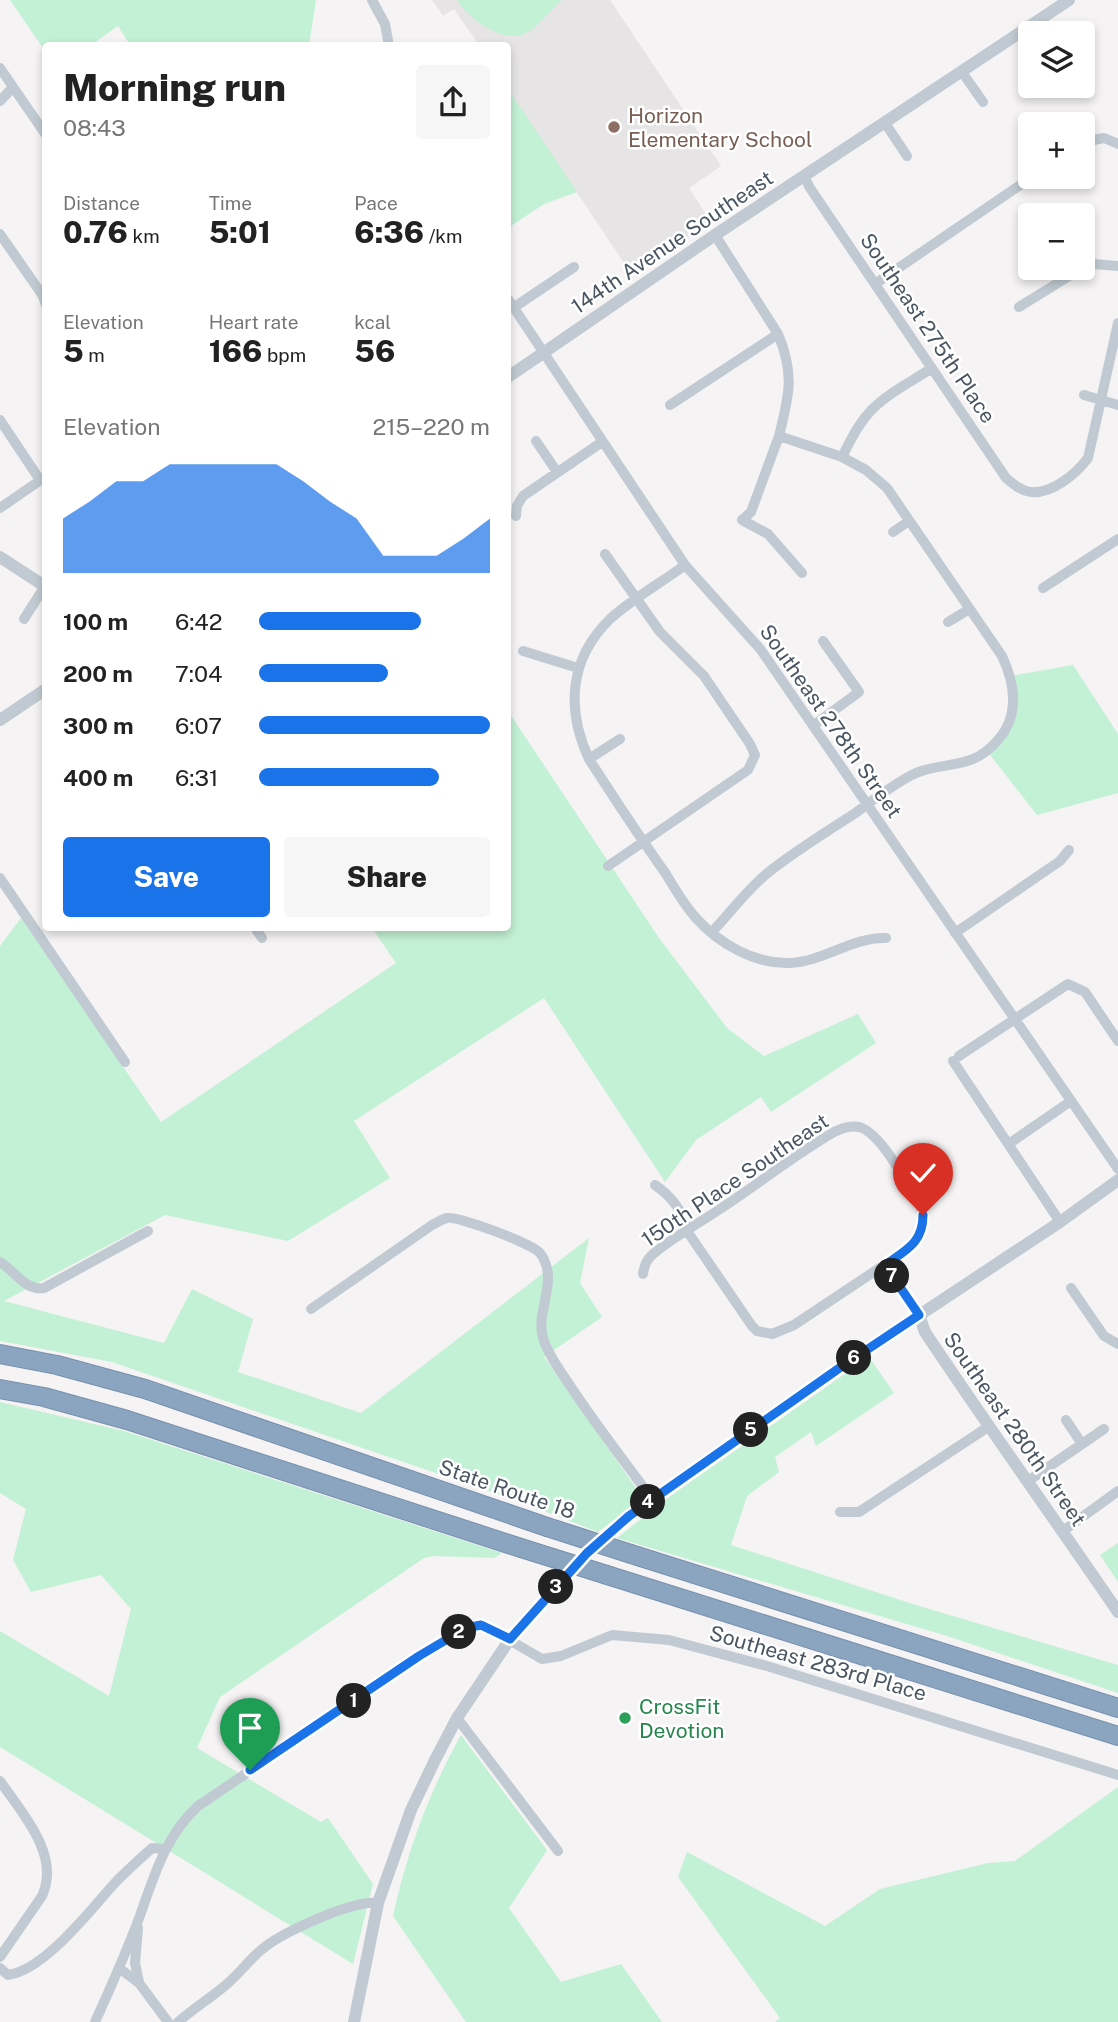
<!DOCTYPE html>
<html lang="en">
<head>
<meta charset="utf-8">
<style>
  body { margin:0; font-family:"Public Sans",sans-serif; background:#f6f6f6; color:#222; height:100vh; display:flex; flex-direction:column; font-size:26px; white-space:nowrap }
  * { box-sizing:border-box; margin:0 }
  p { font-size:23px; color:#767676 }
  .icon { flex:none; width:38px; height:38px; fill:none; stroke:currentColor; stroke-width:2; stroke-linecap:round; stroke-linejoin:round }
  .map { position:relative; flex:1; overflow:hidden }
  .drawer { position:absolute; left:42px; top:42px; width:469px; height:889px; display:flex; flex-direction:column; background:#fff; border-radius:7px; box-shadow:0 4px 10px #0003 }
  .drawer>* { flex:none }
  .tools { position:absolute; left:1018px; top:21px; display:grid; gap:14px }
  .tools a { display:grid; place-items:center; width:77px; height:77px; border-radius:7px; background:#fff; box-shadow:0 4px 10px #0003; font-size:35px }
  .pin { position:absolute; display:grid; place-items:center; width:60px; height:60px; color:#fff; margin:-72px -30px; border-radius:50% 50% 50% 0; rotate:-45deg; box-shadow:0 0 7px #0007 }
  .pin .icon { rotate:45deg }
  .km { position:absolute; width:35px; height:35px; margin:-18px; border-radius:50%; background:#222; color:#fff; font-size:19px; line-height:35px; text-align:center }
  .round { display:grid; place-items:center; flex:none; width:74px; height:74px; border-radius:7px; background:#f6f6f6 }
  .head { display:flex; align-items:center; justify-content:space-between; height:119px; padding:0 21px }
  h1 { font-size:38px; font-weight:800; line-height:52px }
  .stats { display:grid; grid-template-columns:repeat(3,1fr); gap:10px; height:119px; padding:7px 21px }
  .stats div { display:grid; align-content:center }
  .stats b { font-size:30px; font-weight:800 }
  .stats small { font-size:19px; font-weight:400 }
  .stats p { font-size:19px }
  .chart { height:196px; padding:14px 21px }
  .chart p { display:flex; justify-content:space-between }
  .chart svg { width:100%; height:126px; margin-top:7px; fill:#1a73e8; opacity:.7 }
  .button { display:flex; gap:14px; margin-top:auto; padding:14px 21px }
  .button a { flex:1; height:80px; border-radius:7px; background:#1a73e8; color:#fff; font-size:28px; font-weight:800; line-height:80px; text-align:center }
  .button a+a { background:#f6f6f6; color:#222 }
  ul { padding:0 21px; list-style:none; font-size:23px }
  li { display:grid; grid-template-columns:112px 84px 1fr; align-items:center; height:52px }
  li i { height:18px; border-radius:9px; background:#1a73e8 }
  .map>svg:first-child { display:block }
</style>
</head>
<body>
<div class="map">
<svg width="1118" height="2022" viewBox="0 0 1118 2022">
  <rect width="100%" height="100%" fill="#f5f3f3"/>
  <path fill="#e6e4e5" d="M432,0H610L721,166L689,188L711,222L632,275L508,89V46L479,45L454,9L443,16Z"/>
  <path fill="#c3f1d5" d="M10,0H316L309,45H130L118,26L91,45L46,46L45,51Z
    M457,0H561C551,10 540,25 528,32C505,46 468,19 457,0Z
    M508,89L577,192L544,204L508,228Z
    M1073,665L1118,734V793L1037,815L987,751L1005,730L1011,676Z
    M508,711L659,938L727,1028L764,1056L858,1014L876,1043L771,1112L761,1097L696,1140L665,1182L544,998L354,1121L390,1178L288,1241L165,1215L4,1301L164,1343L192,1289L253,1319L238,1372L361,1413L589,1238L580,1283L602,1317L544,1357L643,1498L598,1532L529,1505L112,1362L0,1341V946L21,918L161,1122L396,963L372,928H508Z
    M869,1357L894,1393L816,1446L811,1432L775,1457L779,1472L747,1496L731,1545L919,1606L1118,1665V1693L947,1636L617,1538L669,1497Z
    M0,1402L124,1431L502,1553L494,1558L434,1556L424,1558L220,1697L197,1748L321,1822L328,1818L373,1884L353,1964L0,1747V1631L109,1696L131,1609L101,1575L31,1592L13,1560L26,1509L0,1493Z
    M1118,1543V1582L1100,1555Z
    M461,1735L547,1850L509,1908L561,1982L621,1964L662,2022H466L393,1916C407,1852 429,1792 461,1735Z
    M1118,1787V2022H775L780,2018L678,1877L687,1852L825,1926L880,1889L988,1863L1015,1861Z"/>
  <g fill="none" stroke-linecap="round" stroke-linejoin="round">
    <defs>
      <path id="motorway" d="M0,1354L57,1365L145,1389L547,1527
        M0,1389L44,1397L127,1420L521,1548
        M631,1554L1118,1708
        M607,1575L1118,1736"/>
    </defs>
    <use href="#motorway" stroke="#7690ad" stroke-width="20"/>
    <path stroke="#c1cad2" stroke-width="10" d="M372,0L385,24L389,46
      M1041,19L1050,33
      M0,68L46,135
      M962,72L983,102
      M0,101L13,87
      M885,123L907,156
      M1083,142L1104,138L1118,144
      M804,176L810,188L1006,478C1013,484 1021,491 1031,492C1052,494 1076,474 1088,458L1118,323
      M0,234L43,296L46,305
      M1083,267L1093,264L1118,266
      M875,284L1032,177
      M508,299L685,565L761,650L1118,1169
      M1019,307L1082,268
      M513,308L574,267
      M1084,395L1118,405
      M670,405L778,334
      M0,420L40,480
      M779,436L751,512L742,520L768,534L802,573
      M536,441L557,472
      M842,457C848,446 853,434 861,423C877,398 908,384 932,368
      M0,508L45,477
      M516,516L517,506L523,496L602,442
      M893,532L909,521
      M605,554L660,632L704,676L750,744L755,755L748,770L608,866
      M685,565C661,583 632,599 610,619C569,659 566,709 589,759C614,798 639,836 666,874C675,889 684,905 696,918C719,944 755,964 789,963C824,962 851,937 886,938
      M1043,588L1118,539
      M24,619L45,586
      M948,622L968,610
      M523,651L578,668
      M814,725L859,692L823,641
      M589,759L620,739
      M0,878L125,1062
      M255,928L262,938
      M712,932C731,912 748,888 770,871C797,850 826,832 854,814C872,801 896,782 916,773C949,760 971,771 998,740C1020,715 1015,684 1002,656L887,488L866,470L842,457L779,436C789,396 795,374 778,334L715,235
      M955,933L1060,861L1069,850
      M959,1056L1068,984L1085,992L1118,1041
      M953,1061L1060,1222
      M1013,1141L1071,1101
      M0,1262C15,1271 25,1291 44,1288L148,1231
      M643,1274C644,1267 646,1260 652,1255C672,1237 700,1223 723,1207C758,1184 792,1157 829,1135C837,1130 849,1125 859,1127C879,1132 902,1175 913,1192C928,1215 927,1229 908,1249L794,1325L772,1334L757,1331L752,1326L687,1231C685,1213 670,1195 655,1185
      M1071,1288L1104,1336L1118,1344
      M311,1309L432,1225C437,1223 442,1219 447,1218C459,1216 533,1244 540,1253C561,1281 533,1313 544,1341C550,1358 561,1372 571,1387C596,1425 625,1462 652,1499
      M1066,1420L1082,1444
      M1028,1481L1104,1429
      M840,1512H859L988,1427
      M1063,1531L1118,1491
      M457,1718L558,1851
      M0,1781C22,1813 61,1855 42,1896L0,1957
      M138,1928L135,1963L139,1982
      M0,1968L8,1975C43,1971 90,1911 113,1885C125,1872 139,1860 152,1848L165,1849
      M119,1968L139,1983L168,2022
      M95,2022C110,1989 125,1955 138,1921C153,1880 164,1837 198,1806L420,1656L459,1632L476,1625L487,1627L542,1659L561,1656L612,1635L669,1640L767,1666L1118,1775
      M178,2022C192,2010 207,2000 221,1989C236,1978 246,1963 260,1951C280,1933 352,1900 378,1903"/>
    <path stroke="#c1cad2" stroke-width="12" d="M508,377L715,235L1069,0
      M0,557L46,587
      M0,720L46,689
      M885,1265L919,1315L925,1332C988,1427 1054,1518 1118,1612
      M354,2022L378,1903L411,1810L435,1760L457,1718L510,1639L587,1553L612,1530L652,1499L838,1369L1060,1222L1118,1180"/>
    <use href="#motorway" stroke="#8ba5c1" stroke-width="18"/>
    <defs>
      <path id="motorway-bridge" d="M547,1527L631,1554
        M521,1548L607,1575"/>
    </defs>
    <use href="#motorway-bridge" stroke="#7690ad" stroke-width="20" stroke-linecap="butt"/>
    <use href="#motorway-bridge" stroke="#8ba5c1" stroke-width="18"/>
  </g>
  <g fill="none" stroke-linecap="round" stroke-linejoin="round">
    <defs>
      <path id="route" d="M250,1770L419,1656L466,1628L481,1625L510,1639L587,1553L629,1516L838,1369L919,1315L885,1265C906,1250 923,1243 923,1215"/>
    </defs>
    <use href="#route" stroke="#fff" stroke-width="14"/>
    <use href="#route" stroke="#1a73e8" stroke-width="9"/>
  </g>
  <circle fill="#8d6e63" stroke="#fff" stroke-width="2.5" cx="614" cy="127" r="7"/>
  <circle fill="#2e9e5b" stroke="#fff" stroke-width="2.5" cx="625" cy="1718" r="7"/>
  <g text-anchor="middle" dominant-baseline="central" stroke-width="5" stroke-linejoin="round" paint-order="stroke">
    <g font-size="21" fill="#785e54" stroke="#fff" text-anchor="start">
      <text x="628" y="115">Horizon<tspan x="628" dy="24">Elementary School</tspan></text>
    </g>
    <g font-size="21" fill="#4a5661" stroke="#fff">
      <text transform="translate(672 242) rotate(-34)">144th Avenue Southeast</text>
      <text transform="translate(928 328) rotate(56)">Southeast 275th Place</text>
      <text transform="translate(831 721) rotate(55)">Southeast 278th Street</text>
      <text transform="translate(735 1180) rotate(-34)">150th Place Southeast</text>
      <text transform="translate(1015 1429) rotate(55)">Southeast 280th Street</text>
      <text transform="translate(507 1489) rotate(19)">State Route 18</text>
      <text transform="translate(818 1663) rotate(16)">Southeast 283rd Place</text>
    </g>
    <g font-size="21" fill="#27864d" stroke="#fff" text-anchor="start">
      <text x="639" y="1706">CrossFit<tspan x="639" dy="24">Devotion</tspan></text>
    </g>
  </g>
</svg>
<div class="tools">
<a><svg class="icon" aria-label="layers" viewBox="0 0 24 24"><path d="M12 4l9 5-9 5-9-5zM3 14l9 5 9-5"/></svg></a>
<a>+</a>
<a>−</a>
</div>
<div class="pin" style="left:250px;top:1770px;background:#1e9e55"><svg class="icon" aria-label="arrive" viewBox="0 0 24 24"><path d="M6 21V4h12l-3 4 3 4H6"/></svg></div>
<div class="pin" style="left:923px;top:1215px;background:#d93025"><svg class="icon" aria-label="check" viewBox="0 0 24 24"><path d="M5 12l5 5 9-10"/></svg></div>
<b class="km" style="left:354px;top:1701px">1</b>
<b class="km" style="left:459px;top:1632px">2</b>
<b class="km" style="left:556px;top:1587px">3</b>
<b class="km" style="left:648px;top:1502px">4</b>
<b class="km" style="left:751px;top:1430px">5</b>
<b class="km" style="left:854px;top:1358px">6</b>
<b class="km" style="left:892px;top:1276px">7</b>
<section class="drawer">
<div class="head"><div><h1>Morning run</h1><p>08:43</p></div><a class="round"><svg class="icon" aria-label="share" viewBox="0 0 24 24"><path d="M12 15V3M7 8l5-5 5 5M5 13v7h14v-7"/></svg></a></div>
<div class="stats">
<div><p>Distance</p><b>0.76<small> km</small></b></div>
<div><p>Time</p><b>5:01</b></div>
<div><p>Pace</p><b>6:36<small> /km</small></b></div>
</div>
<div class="stats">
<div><p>Elevation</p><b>5<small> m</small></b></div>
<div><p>Heart rate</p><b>166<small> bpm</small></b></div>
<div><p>kcal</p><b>56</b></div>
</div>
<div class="chart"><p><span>Elevation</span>215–220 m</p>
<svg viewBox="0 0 160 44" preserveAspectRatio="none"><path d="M0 44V25L10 19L20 12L30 12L40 6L50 6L60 6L70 6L80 6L90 12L100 19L110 25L120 38L130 38L140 38L150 32L160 25V44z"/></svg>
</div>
<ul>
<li><b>100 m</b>6:42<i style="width:70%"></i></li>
<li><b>200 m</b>7:04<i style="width:56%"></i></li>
<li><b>300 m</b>6:07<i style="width:100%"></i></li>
<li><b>400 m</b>6:31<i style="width:78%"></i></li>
</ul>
<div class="button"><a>Save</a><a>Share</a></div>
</section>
</div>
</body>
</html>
